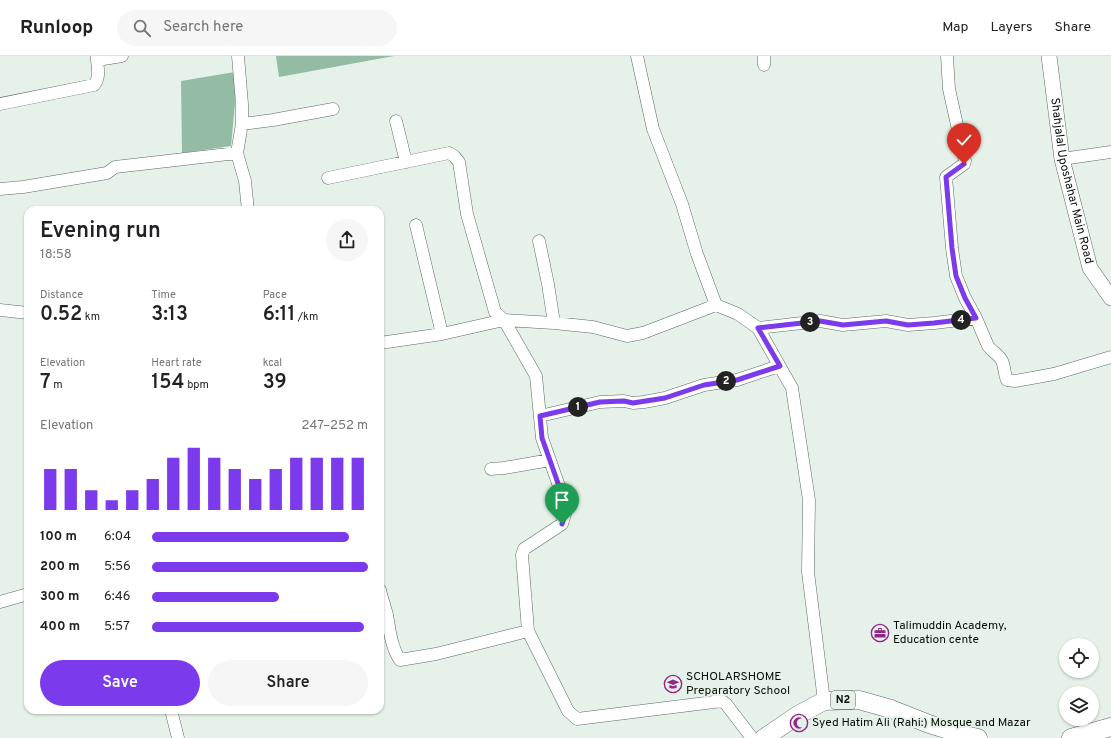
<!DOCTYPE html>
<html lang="en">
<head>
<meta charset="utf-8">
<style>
  body { margin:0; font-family:Overpass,sans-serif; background:#f6f6f6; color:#202124; height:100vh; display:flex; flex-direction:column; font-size:15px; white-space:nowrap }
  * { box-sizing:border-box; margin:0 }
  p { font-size:13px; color:#757577 }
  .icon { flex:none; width:22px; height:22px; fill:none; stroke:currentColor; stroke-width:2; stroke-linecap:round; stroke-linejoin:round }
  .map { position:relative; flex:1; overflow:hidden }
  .details { position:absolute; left:24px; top:150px; width:360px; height:508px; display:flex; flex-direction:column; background:#fff; border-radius:12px; box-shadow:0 1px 3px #0004 }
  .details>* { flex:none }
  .tools { position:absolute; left:1059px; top:582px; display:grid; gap:8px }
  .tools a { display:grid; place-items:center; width:40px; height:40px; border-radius:50%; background:#fff; box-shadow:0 1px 3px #0004; font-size:20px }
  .pin { position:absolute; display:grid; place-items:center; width:34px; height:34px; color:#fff; margin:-41px -17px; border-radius:50% 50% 50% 0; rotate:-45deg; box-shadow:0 0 4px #0007 }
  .pin .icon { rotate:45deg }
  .km { position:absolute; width:20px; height:20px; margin:-10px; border-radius:50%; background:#222; color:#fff; font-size:11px; line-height:20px; text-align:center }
  .round { display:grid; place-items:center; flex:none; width:42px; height:42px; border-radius:21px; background:#f6f6f6 }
  .headline { display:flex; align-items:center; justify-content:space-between; height:68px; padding:0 16px }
  h1 { font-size:22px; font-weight:600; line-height:30px }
  .metrics { display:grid; grid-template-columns:repeat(3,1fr); gap:6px; height:68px; padding:4px 16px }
  .metrics div { display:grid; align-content:center }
  .metrics b { font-size:20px; font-weight:600 }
  .metrics small { font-size:11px; font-weight:400 }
  .metrics p { font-size:11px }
  .chart { height:112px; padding:8px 16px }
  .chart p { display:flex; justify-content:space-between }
  .chart svg { width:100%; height:72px; margin-top:4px; stroke:#7c3aed; stroke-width:6 }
  .button { display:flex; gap:8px; margin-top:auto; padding:8px 16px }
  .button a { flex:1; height:46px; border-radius:24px; background:#7c3aed; color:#fff; font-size:16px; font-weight:600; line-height:46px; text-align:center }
  .button a+a { background:#f6f6f6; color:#202124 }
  ul { padding:0 16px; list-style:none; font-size:13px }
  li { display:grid; grid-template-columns:64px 48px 1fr; align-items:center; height:30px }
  li i { height:10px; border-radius:5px; background:#7c3aed }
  header { display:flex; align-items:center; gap:24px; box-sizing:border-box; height:56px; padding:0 20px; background:#fff; border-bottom:1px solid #e0e0e0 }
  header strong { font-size:19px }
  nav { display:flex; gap:22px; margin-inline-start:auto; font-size:14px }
  .search { width:280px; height:36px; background:#f6f6f6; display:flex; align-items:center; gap:10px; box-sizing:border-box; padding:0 14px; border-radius:22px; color:#757577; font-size:15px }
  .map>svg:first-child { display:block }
</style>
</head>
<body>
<header>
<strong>Runloop</strong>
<div class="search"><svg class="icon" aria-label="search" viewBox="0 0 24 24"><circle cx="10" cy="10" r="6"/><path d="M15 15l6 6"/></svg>Search here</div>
<nav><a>Map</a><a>Layers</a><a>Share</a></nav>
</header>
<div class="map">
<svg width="1111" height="682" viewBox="0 0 1111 682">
  <rect width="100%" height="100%" fill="#e5f1e9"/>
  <path fill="#94bba3" d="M276,0H394L279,21Z
    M235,16V47L231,90L182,97L181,25Z"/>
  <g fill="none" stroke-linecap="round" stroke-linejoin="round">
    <defs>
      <path id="minor" d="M97,0V4L122,0
        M238,0L242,48V68L237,97L245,125L248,154
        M637,0L653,73L682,148L697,198L716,249L738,258L758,272L792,332L809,444L808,516L824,645
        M947,0L949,33L965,105L964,108L946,121L952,192L956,220L965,242L976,262L988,290C992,296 999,298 1002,305C1005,311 1004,318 1007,324L1015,325L1054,318L1111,301
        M764,9V0
        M0,48L94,29C100,22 98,13 97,4
        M396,65L406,106
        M242,68L273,64L333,53
        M1062,103L1111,96
        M328,122L449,97L454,100L459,106L467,158L495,256L504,264L536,320L542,382L565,447V458L562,468L524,493L522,499L528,575
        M0,133L23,131L107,117L115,111L237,97
        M416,169L442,278
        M539,185L548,228L554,267
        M0,254L28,257
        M758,272L820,265L843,269L886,265L908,269L934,267L976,262
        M380,287L442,278L504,264L554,267L593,271L627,280L643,277L716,249
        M540,360L600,346L624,345L633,347L644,346L665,342L704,329L737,324L779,310
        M491,413L504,412L550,404
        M380,534C382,543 385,551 387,559C390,575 391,591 400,604L436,598L528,575L568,655L577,663L722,645L726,648L752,682
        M0,546L28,538
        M171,654L178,682"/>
      <g id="major">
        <path id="s1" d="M1049,0L1062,103L1090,212L1111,242"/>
      </g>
      <path id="highway" d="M764,682L798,659L824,645L859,644L891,653L929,668L965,679L978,682
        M1071,682L1111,671"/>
    </defs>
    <use href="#minor" stroke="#5e6962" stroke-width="13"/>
    <use href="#major" stroke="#5e6962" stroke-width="16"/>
    <use href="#highway" stroke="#5e6962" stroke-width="19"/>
    <use href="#minor" stroke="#fff" stroke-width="12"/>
    <use href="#major" stroke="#fff" stroke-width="15"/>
    <use href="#highway" stroke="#fff" stroke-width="18"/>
  </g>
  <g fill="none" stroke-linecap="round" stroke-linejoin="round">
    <defs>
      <path id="route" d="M562,468L565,458V447L542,382L540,360L600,346L624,345L633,347L665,342L704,329L737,324L780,310L758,272L820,265L843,269L886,265L908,269L934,267L976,262L965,242L956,220L952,192L946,121L964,108"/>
    </defs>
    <use href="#route" stroke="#fff" stroke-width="8"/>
    <use href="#route" stroke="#7c3aed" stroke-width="5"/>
  </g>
  <defs>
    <symbol id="office-ring" viewBox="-11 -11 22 22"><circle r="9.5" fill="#e5f1e9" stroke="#922587" stroke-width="1.5"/><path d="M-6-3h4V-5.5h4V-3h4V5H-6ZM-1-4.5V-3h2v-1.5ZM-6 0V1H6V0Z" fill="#922587"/></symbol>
    <symbol id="school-ring" viewBox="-11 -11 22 22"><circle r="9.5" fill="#e5f1e9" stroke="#922587" stroke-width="1.5"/><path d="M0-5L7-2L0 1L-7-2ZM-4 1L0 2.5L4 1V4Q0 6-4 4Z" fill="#922587"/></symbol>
    <symbol id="mosque-ring" viewBox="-11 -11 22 22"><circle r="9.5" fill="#e5f1e9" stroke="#922587" stroke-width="1.5"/><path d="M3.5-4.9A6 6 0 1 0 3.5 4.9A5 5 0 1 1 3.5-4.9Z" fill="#922587"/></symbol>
  </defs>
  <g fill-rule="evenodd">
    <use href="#office-ring" x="870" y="567" width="20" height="20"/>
    <use href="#school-ring" x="663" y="618" width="20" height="20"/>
    <use href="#mosque-ring" x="789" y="657" width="20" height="20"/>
  </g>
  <g text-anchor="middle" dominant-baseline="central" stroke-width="4" stroke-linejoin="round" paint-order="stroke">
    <rect fill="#e5f1e9" stroke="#4b514d" stroke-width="1" x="831" y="635" width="24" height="18" rx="3"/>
    <g font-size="11" font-weight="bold" fill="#090d0a">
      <text x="843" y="644">N2</text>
    </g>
    <g font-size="12" fill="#090d0a" stroke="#e5f1e9">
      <text stroke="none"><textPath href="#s1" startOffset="127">Shahjalal Uposhahar Main Road</textPath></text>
    </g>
    <g font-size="12" fill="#090d0a" stroke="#e5f1e9" text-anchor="start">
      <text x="893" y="570">Talimuddin Academy,<tspan x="893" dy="14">Education cente</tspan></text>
      <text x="686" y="621">SCHOLARSHOME<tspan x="686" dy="14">Preparatory School</tspan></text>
      <text x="812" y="667">Syed Hatim Ali (Rahi:) Mosque and Mazar</text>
    </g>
  </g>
</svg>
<div class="tools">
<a><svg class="icon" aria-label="locate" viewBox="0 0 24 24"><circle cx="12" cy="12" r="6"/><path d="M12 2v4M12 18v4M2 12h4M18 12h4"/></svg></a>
<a><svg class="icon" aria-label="layers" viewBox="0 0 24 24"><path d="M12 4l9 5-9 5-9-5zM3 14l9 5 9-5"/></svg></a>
</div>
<div class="pin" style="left:562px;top:468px;background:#1e9e55"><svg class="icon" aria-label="arrive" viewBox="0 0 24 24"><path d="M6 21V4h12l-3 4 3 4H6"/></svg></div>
<div class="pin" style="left:964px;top:108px;background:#d93025"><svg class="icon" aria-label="check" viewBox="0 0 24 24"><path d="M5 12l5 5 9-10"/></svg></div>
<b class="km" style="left:578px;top:351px">1</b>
<b class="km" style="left:726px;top:325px">2</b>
<b class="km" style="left:810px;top:266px">3</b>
<b class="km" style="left:961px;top:264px">4</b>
<section class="details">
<div class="headline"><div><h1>Evening run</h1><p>18:58</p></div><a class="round"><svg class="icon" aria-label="share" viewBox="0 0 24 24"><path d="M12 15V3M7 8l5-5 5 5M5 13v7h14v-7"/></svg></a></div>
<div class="metrics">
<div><p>Distance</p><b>0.52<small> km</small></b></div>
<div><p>Time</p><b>3:13</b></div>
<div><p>Pace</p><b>6:11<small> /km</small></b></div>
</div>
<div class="metrics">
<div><p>Elevation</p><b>7<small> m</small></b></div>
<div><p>Heart rate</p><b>154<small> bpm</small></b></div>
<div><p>kcal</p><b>39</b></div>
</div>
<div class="chart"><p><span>Elevation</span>247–252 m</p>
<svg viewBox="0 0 160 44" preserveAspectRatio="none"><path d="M5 44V19M15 44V19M25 44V32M35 44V38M45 44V32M55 44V25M65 44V12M75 44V6M85 44V12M95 44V19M105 44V25M115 44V19M125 44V12M135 44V12M145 44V12M155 44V12"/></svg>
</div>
<ul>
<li><b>100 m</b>6:04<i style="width:91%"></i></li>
<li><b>200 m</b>5:56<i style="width:100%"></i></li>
<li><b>300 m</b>6:46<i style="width:59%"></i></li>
<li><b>400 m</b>5:57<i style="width:98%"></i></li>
</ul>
<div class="button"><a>Save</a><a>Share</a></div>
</section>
</div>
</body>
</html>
